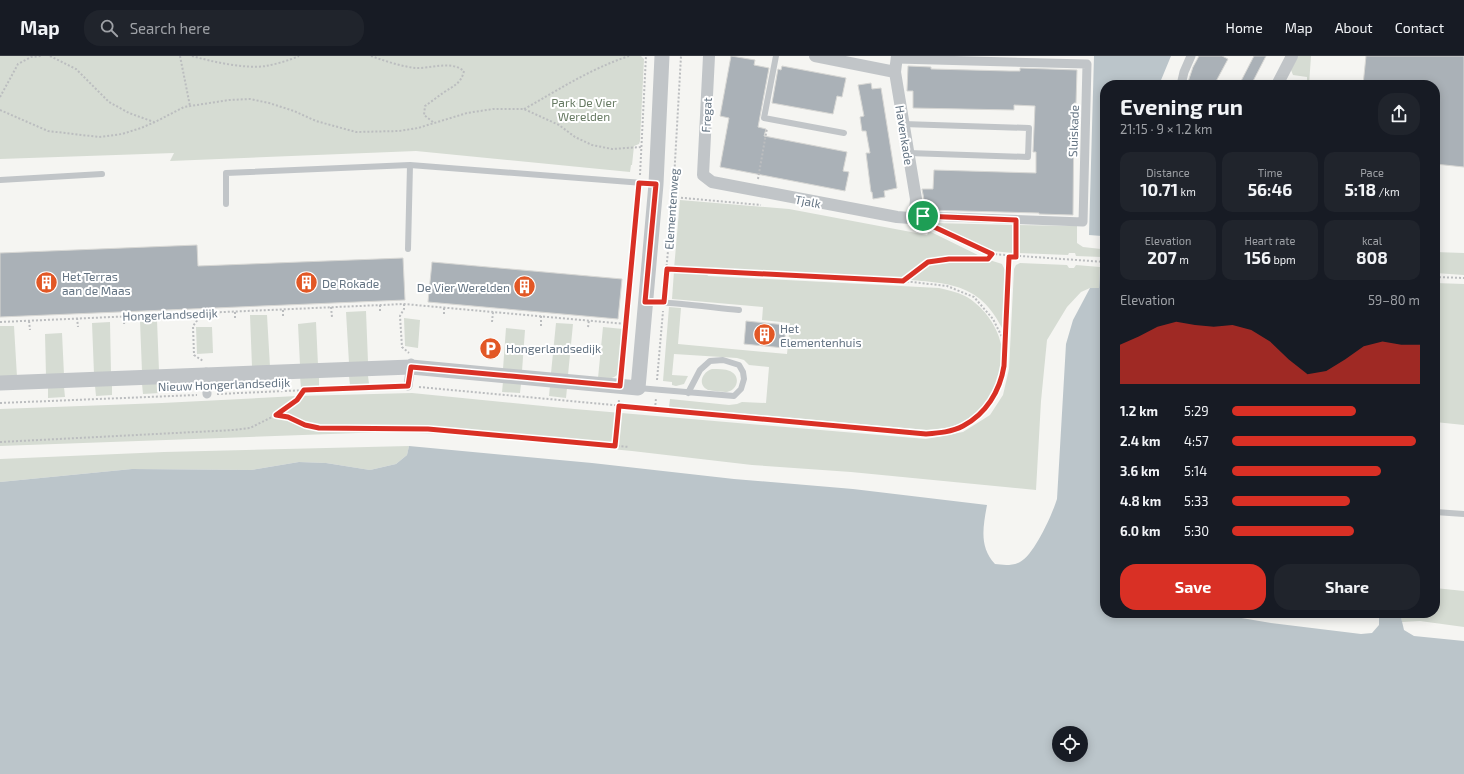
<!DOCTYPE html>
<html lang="en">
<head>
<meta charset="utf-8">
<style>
  body { margin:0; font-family:"Exo 2",sans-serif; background:#20242c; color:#f1f3f6; height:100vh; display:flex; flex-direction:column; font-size:15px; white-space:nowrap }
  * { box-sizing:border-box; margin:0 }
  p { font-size:13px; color:#9ea1a6 }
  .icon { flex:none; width:22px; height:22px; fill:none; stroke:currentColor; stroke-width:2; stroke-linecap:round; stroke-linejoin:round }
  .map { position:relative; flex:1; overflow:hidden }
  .drawer { position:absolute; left:1100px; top:24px; width:340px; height:538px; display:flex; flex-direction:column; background:#171b24; border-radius:16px; box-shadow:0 2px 10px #0003 }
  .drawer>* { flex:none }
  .controls { position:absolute; left:1052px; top:670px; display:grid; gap:8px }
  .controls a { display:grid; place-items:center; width:36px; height:36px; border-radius:50%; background:#171b24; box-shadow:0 2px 10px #0003; font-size:20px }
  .pin { position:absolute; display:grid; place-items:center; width:34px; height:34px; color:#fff; margin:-17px; border:2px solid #fff; border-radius:50%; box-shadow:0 1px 4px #0007 }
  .round { display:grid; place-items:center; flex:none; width:42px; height:42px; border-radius:16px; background:#20242c }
  .summary { display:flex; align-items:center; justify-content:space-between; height:68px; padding:0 20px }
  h1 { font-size:22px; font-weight:700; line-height:30px }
  .metrics { display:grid; grid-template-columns:repeat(3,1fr); gap:6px; height:68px; padding:4px 20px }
  .metrics div { display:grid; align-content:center; border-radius:10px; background:#20242c; text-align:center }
  .metrics b { font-size:17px; font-weight:700 }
  .metrics small { font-size:11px; font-weight:400 }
  .metrics p { font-size:11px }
  .chart { height:112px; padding:8px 20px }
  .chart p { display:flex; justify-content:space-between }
  .chart svg { width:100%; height:72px; margin-top:4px; fill:#d93025; opacity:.7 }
  .primary-button { display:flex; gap:8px; margin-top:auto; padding:8px 20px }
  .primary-button a { flex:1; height:46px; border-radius:16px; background:#d93025; color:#fff; font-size:16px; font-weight:700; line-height:46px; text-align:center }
  .primary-button a+a { background:#20242c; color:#f1f3f6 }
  ul { padding:0 20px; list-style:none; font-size:13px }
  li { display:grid; grid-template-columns:64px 48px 1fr; align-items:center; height:30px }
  li i { height:10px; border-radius:5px; background:#d93025 }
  header { display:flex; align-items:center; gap:24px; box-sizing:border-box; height:56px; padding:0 20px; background:#171b24; border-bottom:1px solid #363941 }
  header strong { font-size:19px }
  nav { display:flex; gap:22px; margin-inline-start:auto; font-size:14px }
  .search { width:280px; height:36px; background:#20242c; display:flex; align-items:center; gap:10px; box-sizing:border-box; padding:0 14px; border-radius:16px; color:#9ea1a6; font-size:15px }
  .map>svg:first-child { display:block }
</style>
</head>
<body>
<header>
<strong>Map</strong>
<div class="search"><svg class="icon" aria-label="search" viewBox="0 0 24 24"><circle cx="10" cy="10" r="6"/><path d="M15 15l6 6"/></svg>Search here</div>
<nav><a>Home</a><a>Map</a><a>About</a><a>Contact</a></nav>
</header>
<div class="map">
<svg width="1464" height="718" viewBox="0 0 1464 718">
  <rect width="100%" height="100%" fill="#f5f5f2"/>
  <path fill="#d6dcd3" d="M0,0H641L644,3L640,85L639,88L634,90L632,109H631L630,116L416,95L170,105L174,97L0,103Z
    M1298,0H1311L1309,29H1307V21L1293,19L1291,14Z
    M680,144L789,153L927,179L929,175L986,203L999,207L1002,208L1005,214L1002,272C976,219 935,229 887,221L674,213Z
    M934,167L1014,169V197L991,195Z
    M1018,169L1077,170V187L1083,191L1101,193V201L1076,200L1075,197H1069L1068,199L1018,197Z
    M1435,196L1464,197V219L1435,217Z
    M1020,207L1067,209L1069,212H1074L1076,209L1100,211L1099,233L1090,232L1081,236L1067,251L1047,284L1041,345L1036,434L851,416L752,409L632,395L451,378L386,376L0,390V353L162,347L297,340L412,337L563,352L926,383L963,376L990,359L1003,339L1009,313L1014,213L1016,209Z
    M674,215L707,218L708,220L939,232C947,234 957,236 965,240C982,249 997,269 1001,288C1004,311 994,343 976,358C961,370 946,373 927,374L669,351L670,343L729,349L737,348L742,346L766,347L769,311L749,309L744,304L737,302L674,298L672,319L688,320L684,328L676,330L672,329V326L663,325L669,251L681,252L678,288L787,298L790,267L762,264L763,251L672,243Z
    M1435,227L1464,228V369L1435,366Z
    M366,255L368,306L349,307L346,256Z
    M250,259H267L270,311H252Z
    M404,262L420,264L418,292L405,290Z
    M157,264L159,315L142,316L140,265Z
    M110,266L111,317L94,318L92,267Z
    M316,266L318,309H300L298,268Z
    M556,267L573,268L568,319L551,317Z
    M0,270H14L17,321L0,322Z
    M196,271H212L213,297L197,298Z
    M603,271L623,273L619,317C613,324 607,323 598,322Z
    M506,272L525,274L522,315L503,313Z
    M62,277L64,319L46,320L45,278Z
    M712,313C718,313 725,313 730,315C741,320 738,334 727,336C723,336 713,335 708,334C697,329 702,316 712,313Z
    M349,320H368L369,328L350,329Z
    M300,321H319V330L301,331Z
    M270,322L271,332L253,333V323Z
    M503,326L521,328L520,337L502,336Z
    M142,328H160V337L143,338Z
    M112,329V339L96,340L95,330Z
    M550,330L567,332L566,342L549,340Z
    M64,331L65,341L48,342V332Z
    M409,390L407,399L396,408L370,414L326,407L299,406L251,414L132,413L0,426V403L164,396Z
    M1435,532L1464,535V571L1420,565L1402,566L1400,557H1435Z"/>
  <path fill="#bbc5ca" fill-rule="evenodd" d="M1094,0H1171L1159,29H1105V557H1212L1271,567L1361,578L1372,577L1379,569V557H1400L1404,574L1414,580L1464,585V718H0V426L132,413L251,414L299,406L326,407L370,414L396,408L407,399L409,390L592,407L734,423L853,433L987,449C983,471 979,491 995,508C1003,509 1012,510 1020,506C1034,499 1052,459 1057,443L1066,288L1073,264L1090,232H1099L1102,180L1089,179ZM1059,677H1081V699H1059Z"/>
  <path fill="#aab1b7" stroke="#d7d7d4" d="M731,0L755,4L754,9L769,12L758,71L766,73L764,80L847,96L843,115L849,116L845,135L720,111L729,62L720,60Z
    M1199,0H1222L1228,3L1214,29H1187L1193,11Z
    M1254,0H1266L1251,29H1239Z
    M1366,0H1464V111L1435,108V29H1363Z
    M782,10L846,22L842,41L837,40L833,58L772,47L778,13L781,14Z
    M908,10L931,11V13L1009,15H1020V12L1077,14L1076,47H1074L1073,159L1039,158V157L926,154L922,133H933L934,114L1036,117V96H1033L1035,50L1014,49V54L913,52V35H907Z
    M871,27L872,33L881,32L897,132L884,135L885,141L873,143L872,136H871L866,97H870L866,75H862L860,61L864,60L858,29Z
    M197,189L198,210L403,202L405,244L0,261V197Z
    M432,206L622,223L618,263L428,246Z
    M746,265L786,269L784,292L744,288Z"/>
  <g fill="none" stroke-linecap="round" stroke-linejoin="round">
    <path stroke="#bbbdbf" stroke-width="2" stroke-dasharray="2 2" stroke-linecap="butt" d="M50,0L76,13L109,46L129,57L154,66
      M180,0L190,50
      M192,0C213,6 245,13 266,10C277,8 290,4 299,0
      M371,0C385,5 400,10 415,12C431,13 450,4 464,15C461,28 453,30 443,37C437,41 431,46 425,50L424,59L433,66
      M0,41L18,8L31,1L41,0
      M524,53C560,33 590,13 629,0
      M0,54L48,75L99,81L122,78L141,72L155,66L184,51L229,44L250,43L269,47L294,55L316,65L356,76L399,75L418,72L467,57L493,53H524L559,69L575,81L592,89L612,93L641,91
      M640,119L646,0
      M758,123L767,72
      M673,141L761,149
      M937,172L992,198L1105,206
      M915,174H923L928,171
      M1016,200V173
      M667,213L903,225L947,230L974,241L993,263L1004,285
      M1435,221L1464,222
      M903,225L928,206L949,203H988L992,198
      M664,238L673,141L681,0
      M404,248V253L400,260L402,291L409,297
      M380,249V256
      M331,251L332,261
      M444,252V259
      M283,254V262
      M235,256V262
      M199,257V262L193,270L194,299L203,305
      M172,258V265
      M77,262L78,271
      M29,265L30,274
      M0,266L404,248L626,268
      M492,266L493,256
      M124,268L125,260
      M541,270V260
      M588,271L589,264
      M621,318L638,135
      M657,324L663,255
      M419,331L926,378C939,377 952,376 963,370C986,358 1000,334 1004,310L1009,201
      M217,338L398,330
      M0,347L197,339
      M655,353L656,342
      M277,358L297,344L304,334
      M0,386L234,374L250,372L276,359L288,361L305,369L319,372L428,373L629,391
      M615,390L619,344"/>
    <path stroke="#c1c5c8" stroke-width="6" d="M776,0L764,62L844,77
      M903,68L1029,72L1028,101L908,97
      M0,124L102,118
      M226,148V117L410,109L656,128
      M408,193L410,109
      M645,246C676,246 708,251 739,254
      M638,332L734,340L741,333L744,323L743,316L739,309L723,304L710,305L700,314L688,337
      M1435,456L1464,458"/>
    <path stroke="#c1c5c8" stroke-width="9" d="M897,3L1087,8L1083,166L923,160L915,158
      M1181,29L1184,16L1191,0
      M206,316L207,338
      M408,330L411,307"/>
    <path stroke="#c1c5c8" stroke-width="12" d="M709,0L703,119L712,126L897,161L910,162L915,158L916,143L895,16L897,0
      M815,0L895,16
      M1277,29L1292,0"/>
    <path stroke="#c1c5c8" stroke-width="15" d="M0,327L411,311L638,332L656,128L662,0"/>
  </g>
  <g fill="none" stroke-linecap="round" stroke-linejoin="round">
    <defs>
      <path id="route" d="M639,127L656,128L645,246H664L667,213L903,225L928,206L949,203H988L992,198L932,170L923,160L1016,164V201H1009L1004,310C1000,335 986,358 963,370C952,376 939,377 926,378L619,350L615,390L428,373L319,372L305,369L288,361L276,359L297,344L304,334L408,330L411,311L620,330Z"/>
    </defs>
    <use href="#route" stroke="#fff" stroke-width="8"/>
    <use href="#route" stroke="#d93025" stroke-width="5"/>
  </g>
  <defs>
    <symbol id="building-disc" viewBox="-11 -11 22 22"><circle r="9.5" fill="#e25725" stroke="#fff"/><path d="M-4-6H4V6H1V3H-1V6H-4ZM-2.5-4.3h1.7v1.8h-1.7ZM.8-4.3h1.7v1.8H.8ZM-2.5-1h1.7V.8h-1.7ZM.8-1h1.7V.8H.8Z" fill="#fff"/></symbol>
    <symbol id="parking-disc" viewBox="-11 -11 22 22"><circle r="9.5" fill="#e25725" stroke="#fff"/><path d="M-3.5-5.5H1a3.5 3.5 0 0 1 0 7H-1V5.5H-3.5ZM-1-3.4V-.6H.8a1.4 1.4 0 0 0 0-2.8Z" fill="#fff"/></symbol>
  </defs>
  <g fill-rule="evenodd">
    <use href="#building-disc" x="34" y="214" width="25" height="25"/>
    <use href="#building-disc" x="294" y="214" width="25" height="25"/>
    <use href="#building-disc" x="512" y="218" width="25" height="25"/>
    <use href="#building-disc" x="752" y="266" width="25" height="25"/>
    <use href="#parking-disc" x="478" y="280" width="25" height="25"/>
  </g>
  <g text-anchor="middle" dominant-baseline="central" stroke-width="4" stroke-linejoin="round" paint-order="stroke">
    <g font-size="12" fill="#677a63" stroke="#fff">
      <text x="584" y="46">Park De Vier<tspan x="584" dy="14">Werelden</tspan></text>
    </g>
    <g font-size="12" fill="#647483" stroke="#fff">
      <text transform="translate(706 59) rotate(-87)">Fregat</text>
      <text transform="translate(1073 75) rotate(-88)">Sluiskade</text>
      <text transform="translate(905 79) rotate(81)">Havenkade</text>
      <text transform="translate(808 145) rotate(11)">Tjalk</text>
      <text transform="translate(671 153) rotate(-86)">Elementenweg</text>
      <text transform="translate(170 258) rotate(-2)">Hongerlandsedijk</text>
      <text transform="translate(224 328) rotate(-2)">Nieuw Hongerlandsedijk</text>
    </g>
    <g font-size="12" fill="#647483" stroke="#fff" text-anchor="start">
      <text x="62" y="220">Het Terras<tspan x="62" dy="14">aan de Maas</tspan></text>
      <text x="322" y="227">De Rokade</text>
      <text x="510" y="231" text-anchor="end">De Vier Werelden</text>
      <text x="780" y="272">Het<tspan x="780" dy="14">Elementenhuis</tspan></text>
      <text x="506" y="292">Hongerlandsedijk</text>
    </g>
  </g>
</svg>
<div class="controls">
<a><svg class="icon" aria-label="locate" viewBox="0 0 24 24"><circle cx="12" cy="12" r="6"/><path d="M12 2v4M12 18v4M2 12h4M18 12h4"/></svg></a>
</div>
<div class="pin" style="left:923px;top:160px;background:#1e9e55"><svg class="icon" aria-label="arrive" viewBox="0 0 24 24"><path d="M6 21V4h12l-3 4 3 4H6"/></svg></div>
<section class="drawer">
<div class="summary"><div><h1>Evening run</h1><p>21:15 · 9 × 1.2 km</p></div><a class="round"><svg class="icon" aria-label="share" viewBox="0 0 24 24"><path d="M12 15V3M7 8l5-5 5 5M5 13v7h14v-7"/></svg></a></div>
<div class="metrics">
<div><p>Distance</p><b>10.71<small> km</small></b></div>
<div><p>Time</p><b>56:46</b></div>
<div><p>Pace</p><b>5:18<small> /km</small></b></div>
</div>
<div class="metrics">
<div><p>Elevation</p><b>207<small> m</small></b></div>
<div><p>Heart rate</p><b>156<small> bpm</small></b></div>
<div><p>kcal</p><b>808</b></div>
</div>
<div class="chart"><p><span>Elevation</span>59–80 m</p>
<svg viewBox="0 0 160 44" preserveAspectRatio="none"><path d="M0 44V20L10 15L20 9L30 6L40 8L50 9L60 8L70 11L80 18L90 29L100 38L110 36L120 29L130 21L140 18L150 20L160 20V44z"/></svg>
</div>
<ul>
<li><b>1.2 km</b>5:29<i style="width:66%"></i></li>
<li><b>2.4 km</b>4:57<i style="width:98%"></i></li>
<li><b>3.6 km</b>5:14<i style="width:79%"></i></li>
<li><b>4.8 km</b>5:33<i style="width:63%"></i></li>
<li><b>6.0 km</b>5:30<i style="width:65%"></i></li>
</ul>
<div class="primary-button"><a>Save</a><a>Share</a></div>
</section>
</div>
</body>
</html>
